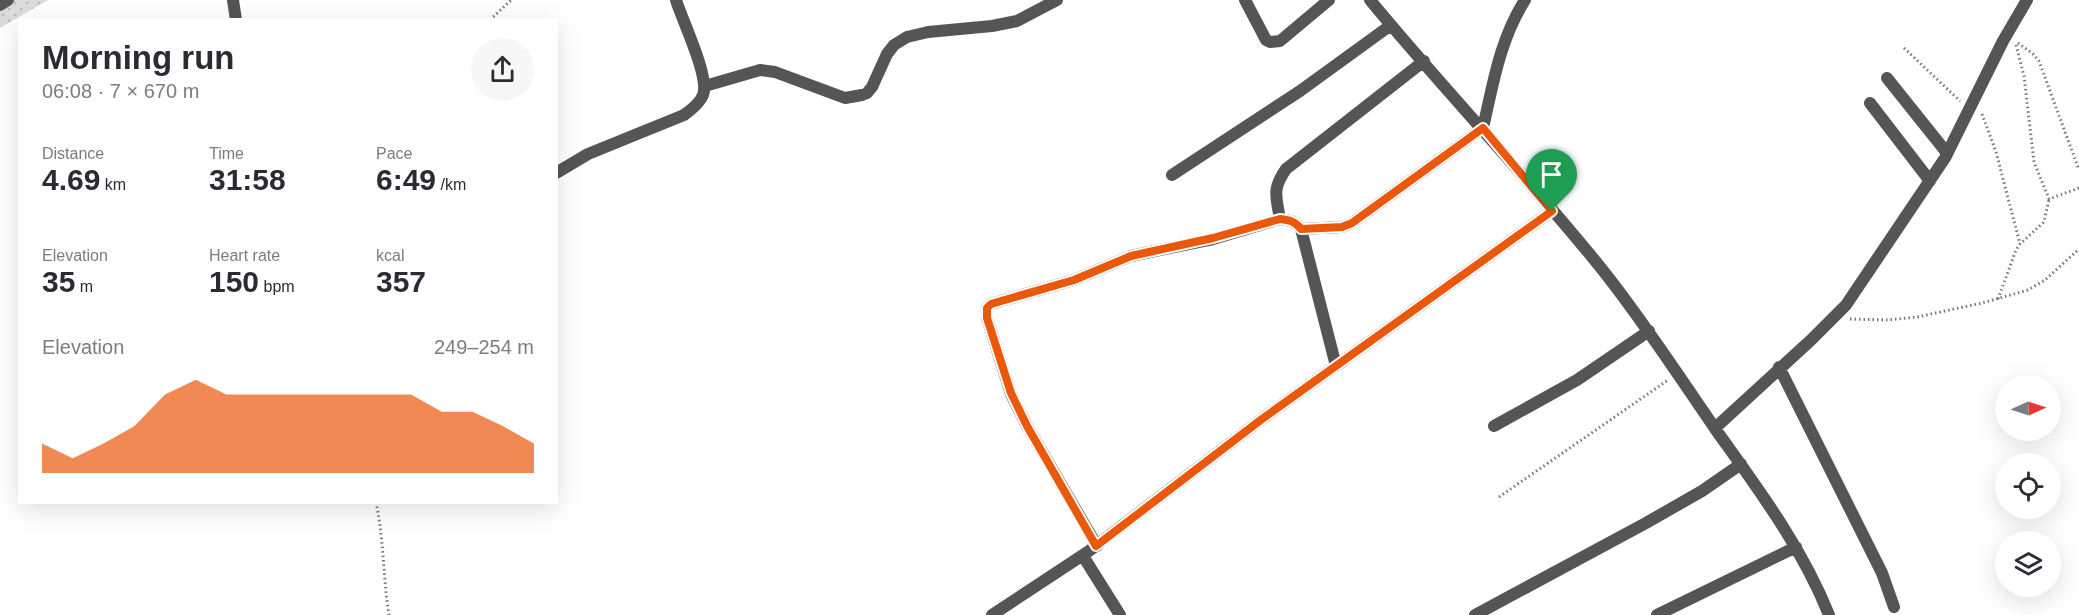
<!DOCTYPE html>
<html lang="en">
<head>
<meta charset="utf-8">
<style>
  body { margin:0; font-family:Helvetica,sans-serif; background:#f7f7f7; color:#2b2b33; height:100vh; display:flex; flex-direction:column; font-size:22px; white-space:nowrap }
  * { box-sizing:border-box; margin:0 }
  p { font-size:20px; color:#7c7c81 }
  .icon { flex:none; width:33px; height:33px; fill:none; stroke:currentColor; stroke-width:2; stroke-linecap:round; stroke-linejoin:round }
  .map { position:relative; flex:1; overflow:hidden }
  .side { position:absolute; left:18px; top:18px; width:540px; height:486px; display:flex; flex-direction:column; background:#fff; border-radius:0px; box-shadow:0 6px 24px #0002 }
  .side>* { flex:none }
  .needle { width:39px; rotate:87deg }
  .tools { position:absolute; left:1995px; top:375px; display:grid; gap:12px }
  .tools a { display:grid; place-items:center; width:66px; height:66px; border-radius:50%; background:#fff; box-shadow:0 6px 24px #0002; font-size:30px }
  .pin { position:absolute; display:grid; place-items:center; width:51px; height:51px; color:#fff; margin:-62px -26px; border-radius:50% 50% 50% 0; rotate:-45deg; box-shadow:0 0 6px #0007 }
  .pin .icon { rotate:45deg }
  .round { display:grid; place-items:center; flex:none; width:63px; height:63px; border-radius:32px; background:#f7f7f7 }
  .headline { display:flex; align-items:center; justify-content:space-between; height:102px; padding:0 24px }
  h1 { font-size:33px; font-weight:600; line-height:45px }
  .stats { display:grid; grid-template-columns:repeat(3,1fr); gap:9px; height:102px; padding:6px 24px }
  .stats div { display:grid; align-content:center }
  .stats b { font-size:30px; font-weight:600 }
  .stats small { font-size:16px; font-weight:400 }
  .stats p { font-size:16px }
  .chart { height:168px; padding:12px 24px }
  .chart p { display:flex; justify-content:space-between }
  .chart svg { width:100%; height:108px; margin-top:6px; fill:#ea580c; opacity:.7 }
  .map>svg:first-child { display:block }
</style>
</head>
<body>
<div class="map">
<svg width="2079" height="615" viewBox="0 0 2079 615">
  <defs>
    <pattern id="green-dots" width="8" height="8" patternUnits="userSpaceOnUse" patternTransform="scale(1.5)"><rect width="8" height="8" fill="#dcdcdc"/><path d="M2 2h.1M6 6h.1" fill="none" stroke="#bbb" stroke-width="1.8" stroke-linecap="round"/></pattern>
  </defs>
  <rect width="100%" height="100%" fill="#fff"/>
  <path fill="url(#green-dots)" d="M0,0H48L0,28Z"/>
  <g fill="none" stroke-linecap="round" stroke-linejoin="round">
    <path stroke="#777" stroke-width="3" stroke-dasharray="1.5 3" stroke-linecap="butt" d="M490,20L511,0
      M2018,43L2033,54L2039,61L2079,170
      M2016,45L2024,76L2034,162L2049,199L2079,188
      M1904,48L1960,101
      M1982,114L1996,152L2020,244
      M1998,299L2016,250L2020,244L2044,222L2049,199
      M1850,319L1888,320L1917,317L1982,303L2028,290L2045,280L2079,249
      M1499,497L1668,380
      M376,502C384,540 383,577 389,615"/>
    <path stroke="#555" stroke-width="12" d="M233,0L236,20
      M1245,0L1266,40L1270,42L1280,41L1329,0
      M1370,0C1445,91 1527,176 1601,268C1642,319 1678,375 1716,430C1758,489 1802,547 1829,615
      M0,5L8,0
      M1887,78L1947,153
      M705,86L760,70L775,72L845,98L862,95L867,93L872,87L887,54L894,45L907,37L928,32L992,26L1017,21L1057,0
      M1870,103L1930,181
      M556,173L588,154L684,115C691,110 700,103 703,95C710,77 682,20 676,0
      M1172,175L1300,91L1391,25
      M1280,219C1276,196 1272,189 1286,169L1424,61
      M1301,229L1342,227L1352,223L1483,128C1493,84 1500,39 1525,0
      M1779,367L1882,573L1894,607
      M1494,426L1577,380L1649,331
      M1715,428L1811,340L1846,305L1945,158L2003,41L2027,0
      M1097,546L1027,426L1011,394L987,318V308L991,304L1074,280L1131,256L1213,239L1280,219C1289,220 1295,221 1301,229L1336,366
      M1083,556L1120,615
      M992,615L1089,551L1262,419L1552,211
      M1475,615L1646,523L1702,491L1741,464
      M1657,615L1796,547"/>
  </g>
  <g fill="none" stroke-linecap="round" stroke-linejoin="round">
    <defs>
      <path id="route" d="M1483,128L1552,211L1262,419L1096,546L1027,426L1011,393L987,318V308L991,304L1074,280L1131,256L1213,238L1280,219C1289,220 1295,221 1301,229L1342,227L1352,223Z"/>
    </defs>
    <use href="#route" stroke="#fff" stroke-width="12"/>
    <use href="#route" stroke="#ea580c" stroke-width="8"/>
  </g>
</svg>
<div class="tools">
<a><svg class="needle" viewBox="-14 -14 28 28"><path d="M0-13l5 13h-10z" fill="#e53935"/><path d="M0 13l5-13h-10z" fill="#7c7c81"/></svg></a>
<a><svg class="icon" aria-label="locate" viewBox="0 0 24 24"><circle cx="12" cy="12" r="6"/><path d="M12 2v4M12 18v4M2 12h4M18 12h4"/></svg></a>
<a><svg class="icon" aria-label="layers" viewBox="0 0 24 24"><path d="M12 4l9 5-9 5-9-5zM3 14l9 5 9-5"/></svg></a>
</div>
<div class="pin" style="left:1552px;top:211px;background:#1e9e55"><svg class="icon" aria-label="arrive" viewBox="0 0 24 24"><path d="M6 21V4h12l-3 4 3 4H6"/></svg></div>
<section class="side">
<div class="headline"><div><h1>Morning run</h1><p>06:08 · 7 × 670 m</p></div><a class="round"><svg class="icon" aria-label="share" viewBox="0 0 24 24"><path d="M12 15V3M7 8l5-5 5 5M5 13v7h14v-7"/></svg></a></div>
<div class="stats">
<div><p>Distance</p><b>4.69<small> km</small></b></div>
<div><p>Time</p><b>31:58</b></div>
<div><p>Pace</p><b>6:49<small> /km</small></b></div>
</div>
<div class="stats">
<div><p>Elevation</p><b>35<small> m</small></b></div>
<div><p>Heart rate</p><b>150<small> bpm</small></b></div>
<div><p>kcal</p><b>357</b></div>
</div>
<div class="chart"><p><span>Elevation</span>249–254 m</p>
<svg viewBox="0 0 160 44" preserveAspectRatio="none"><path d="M0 44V32L10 38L20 32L30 25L40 12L50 6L60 12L70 12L80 12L90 12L100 12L110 12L120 12L130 19L140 19L150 25L160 32V44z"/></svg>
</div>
</section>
</div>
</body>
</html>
